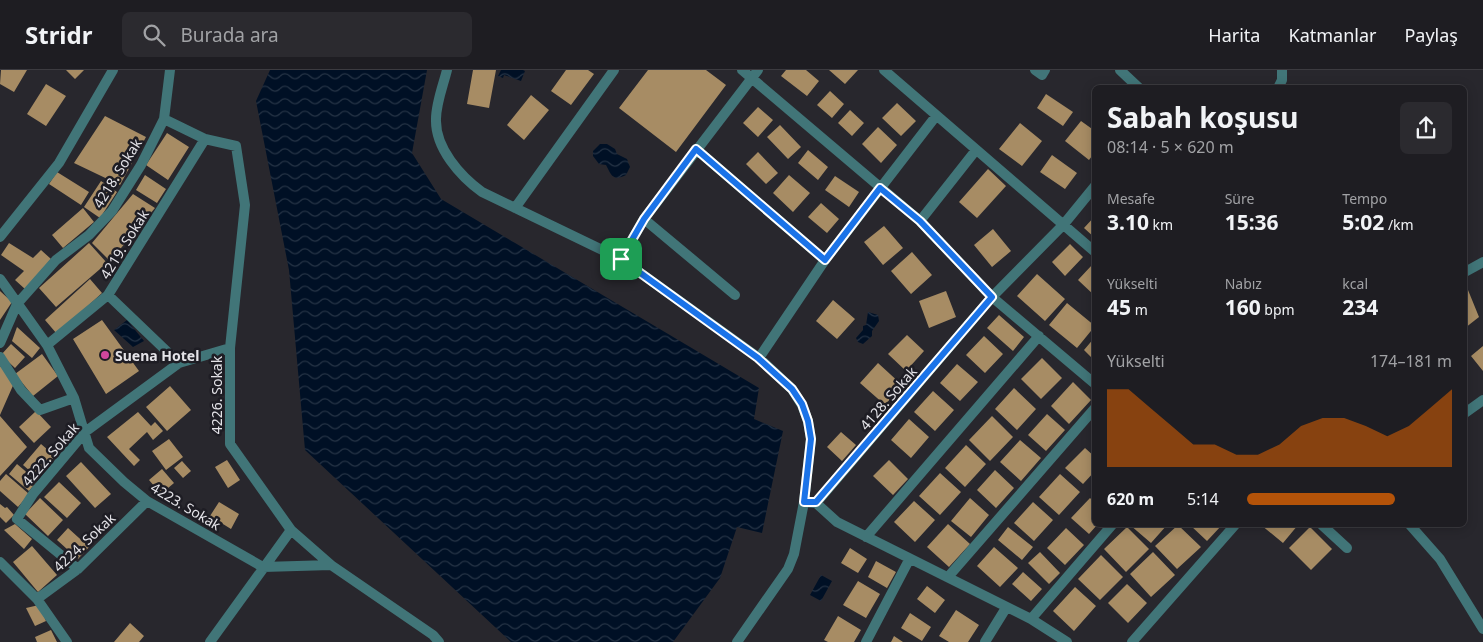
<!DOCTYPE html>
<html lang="tr">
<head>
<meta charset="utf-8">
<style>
  body { margin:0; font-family:"Noto Sans",sans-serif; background:#2b2a2f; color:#f1f3f6; height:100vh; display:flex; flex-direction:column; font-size:19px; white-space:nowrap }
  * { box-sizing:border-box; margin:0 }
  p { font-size:16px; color:#a1a2a5 }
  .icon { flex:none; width:28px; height:28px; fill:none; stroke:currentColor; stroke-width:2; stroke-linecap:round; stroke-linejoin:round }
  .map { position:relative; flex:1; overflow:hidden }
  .drawer { position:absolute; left:1092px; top:15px; width:375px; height:442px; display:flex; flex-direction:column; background:#1e1d22; border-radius:8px; box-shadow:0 2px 12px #0003,0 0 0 1px #3c3b40 }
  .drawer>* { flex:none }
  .pin { position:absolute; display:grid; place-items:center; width:42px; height:42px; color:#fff; margin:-21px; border-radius:10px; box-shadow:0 2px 8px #0006 }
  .round { display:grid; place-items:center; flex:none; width:52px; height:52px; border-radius:8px; background:#2b2a2f }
  .summary { display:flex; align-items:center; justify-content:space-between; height:85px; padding:0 15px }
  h1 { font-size:28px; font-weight:700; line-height:38px }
  .figures { display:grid; grid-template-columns:repeat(3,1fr); gap:8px; height:85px; padding:5px 15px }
  .figures div { display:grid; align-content:center }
  .figures b { font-size:21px; font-weight:700 }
  .figures small { font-size:14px; font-weight:400 }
  .figures p { font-size:14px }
  .chart { height:140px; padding:10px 15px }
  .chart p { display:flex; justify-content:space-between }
  .chart svg { width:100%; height:90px; margin-top:5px; fill:#b45309; opacity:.7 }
  ul { padding:0 15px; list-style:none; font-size:16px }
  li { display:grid; grid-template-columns:80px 60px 1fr; align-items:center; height:38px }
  li i { height:12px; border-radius:6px; background:#b45309 }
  header { display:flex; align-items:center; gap:30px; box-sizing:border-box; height:70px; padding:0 25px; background:#1e1d22; border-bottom:1px solid #3c3b40 }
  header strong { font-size:24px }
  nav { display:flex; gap:28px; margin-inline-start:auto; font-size:18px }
  .search { width:350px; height:45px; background:#2b2a2f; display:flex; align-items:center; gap:12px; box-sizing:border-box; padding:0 18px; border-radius:8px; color:#a1a2a5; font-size:19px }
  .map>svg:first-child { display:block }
</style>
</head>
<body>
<header>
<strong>Stridr</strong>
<div class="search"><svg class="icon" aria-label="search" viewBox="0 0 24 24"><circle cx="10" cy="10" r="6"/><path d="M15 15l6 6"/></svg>Burada ara</div>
<nav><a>Harita</a><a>Katmanlar</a><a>Paylaş</a></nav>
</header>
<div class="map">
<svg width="1483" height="572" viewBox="0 0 1483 572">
  <defs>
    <pattern id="water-waves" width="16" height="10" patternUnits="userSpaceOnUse" patternTransform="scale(1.25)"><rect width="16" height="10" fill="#001025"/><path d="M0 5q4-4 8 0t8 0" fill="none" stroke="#253345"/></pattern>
  </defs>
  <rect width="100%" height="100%" fill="#28272d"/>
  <path fill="url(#water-waves)" d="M270,0H427L412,83L441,129L759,318L754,349L783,361L762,463L737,457L720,508L673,572H511L305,380L289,200L256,31Z
    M501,0H523L525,1L521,11L504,5L503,8L498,6Z
    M600,74H607L615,79L617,84L627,89L630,97L626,105C612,112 611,104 606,95L599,94L593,86V81Z
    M868,242L878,245L879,251L872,261V266L863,274L858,272L856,268L863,260V256L866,255Z
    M127,250L144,271L133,277L114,260Z
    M821,505L832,511L821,531L810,525Z"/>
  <path fill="#a78c64" d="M1,0H27L14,22L0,14Z
    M66,0H84L75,9Z
    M473,0H496L489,38L467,34Z
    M566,0H588L594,4L571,35L551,21Z
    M648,0H706L726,15L676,82L619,38Z
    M786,0H806L819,11L807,26L781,6Z
    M829,0H858L845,14Z
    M46,14L66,26L46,56L27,44Z
    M830,21L844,34L832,48L817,35Z
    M1046,24L1073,42L1063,56L1037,38Z
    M531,25L549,40L524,70L507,55Z
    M897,33L916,51L901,66L882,48Z
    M758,37L773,50L758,67L743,53Z
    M850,40L864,53L852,66L838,53Z
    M105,46L146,67L120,115L74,93Z
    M1081,51L1095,61V82L1089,90L1065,71Z
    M1020,53L1042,71L1022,96L999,79Z
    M780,55L801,77L788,89L767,67Z
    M878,57L897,75L881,93L862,74Z
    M167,63L189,77L168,110L146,95Z
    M808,80L828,97L818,110L798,93Z
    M758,82L778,103L766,114L746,94Z
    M1052,85L1077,103L1065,119L1040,102Z
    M988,99L1006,116L977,148L959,132Z
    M57,102L89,122L81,135L49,114Z
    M145,105L166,119L157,133L136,120Z
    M789,105L810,123L793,142L773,123Z
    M835,106L859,122L849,137L825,120Z
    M101,111L117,122L100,148L84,137Z
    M133,124L155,138L110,191L92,173Z
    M821,133L839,149L827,163L808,147Z
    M83,138L94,152L63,178L52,165Z
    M1095,146V168L1084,158Z
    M884,156L903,178L883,195L864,172Z
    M993,159L1011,181L992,197L974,175Z
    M9,173L33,188L41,180L51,189L25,219L15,210L24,201L1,185Z
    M89,173L107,193L56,237L39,218Z
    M1070,174L1083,187L1065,206L1052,192Z
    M912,182L932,205L911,224L891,201Z
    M1092,195L1095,198V226L1078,210Z
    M1037,204L1065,229L1045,251L1017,226Z
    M90,209L102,223L57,264L45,250Z
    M1468,220L1479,247L1465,258V222Z
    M0,221L12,232L0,250Z
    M946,221L956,247L929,258L919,231Z
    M833,230L855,249L837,269L816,251Z
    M1067,233L1095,256L1077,278L1049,255Z
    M999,245L1024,267L1013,281L987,258Z
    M102,250L139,301L106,324L73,269Z
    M17,257L40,278L32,288L12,271Z
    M907,265L924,281L906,301L888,284Z
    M984,266L1003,284L985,303L966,285Z
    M1095,267V291L1084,280Z
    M11,274L25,287L15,298L1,285Z
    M1483,276V301L1471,286Z
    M42,284L58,306L33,326L15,304Z
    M1042,288L1062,308L1041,329L1021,309Z
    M878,293L902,315L885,335L860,313Z
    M957,294L978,312L960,331L940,313Z
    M0,296L15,311L0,345Z
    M1073,312L1091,330L1069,354L1051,336Z
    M170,316L191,340L167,361L146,337Z
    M1014,318L1036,339L1017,360L995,339Z
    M933,321L954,340L935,361L914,342Z
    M36,341L51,357L34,373L19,357Z
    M138,342L151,356L155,352L163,361L153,370L147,362L129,379L140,390L134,396L107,367Z
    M1047,344L1065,360L1046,381L1028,365Z
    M0,346L27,377L0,406Z
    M992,346L1013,367L990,391L969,370Z
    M909,349L929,367L911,388L891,370Z
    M841,362L856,375L842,391L827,377Z
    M169,369L183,387L166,400L152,381Z
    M1020,370L1041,388L1021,411L1000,392Z
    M41,374L55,386L37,407L23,395Z
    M966,375L986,394L965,417L945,398Z
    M1085,378L1095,387V401L1083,414L1065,398Z
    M227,390L240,410L228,418L215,397Z
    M889,390L908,409L893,425L873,406Z
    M182,391L191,401L183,408L174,398Z
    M81,392L111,424L95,438L66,406Z
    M17,394L37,411L29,421L9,404Z
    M162,399L174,413L161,424L149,410Z
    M995,400L1014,418L996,438L977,420Z
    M940,403L961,422L940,445L919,426Z
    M6,404L29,424L18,437L0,421V411Z
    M1060,404L1080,422L1059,445L1039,427Z
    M59,412L81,433L67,448L44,427Z
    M40,428L63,450L48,466L25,444Z
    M970,428L989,445L971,467L951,451Z
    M1090,428L1095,433V455H1097L1089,464L1071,448Z
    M914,431L935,450L915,472L894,452Z
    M219,432L239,444L231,459L210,446Z
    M1033,432L1053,450L1034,471L1014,453Z
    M0,434L5,438L7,437L14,445L6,453L0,447Z
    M15,454L32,469L24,479L4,460Z
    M948,454L970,474L949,497L927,477Z
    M1130,455H1167L1151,473Z
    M1178,455L1201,477L1177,499L1155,476Z
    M1190,455H1222L1207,471Z
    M1261,455H1298L1283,473Z
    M1008,457L1033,477L1022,490L998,470Z
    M1127,457L1149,479L1126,502L1104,479Z
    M1310,457L1332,479L1311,500L1289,478Z
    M68,458L89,477L78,489L57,470Z
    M1066,458L1084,475L1065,495L1047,478Z
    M32,476L57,505L38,522L13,492Z
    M994,477L1018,498L1000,517L977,496Z
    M850,478L867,489L858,503L841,493Z
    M1040,482L1060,503L1049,514L1028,493Z
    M1153,482L1175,505L1151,527L1130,504Z
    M1101,485L1123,507L1100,530L1078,509Z
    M876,491L896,502L887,518L868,507Z
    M1023,502L1042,519L1031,531L1012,514Z
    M858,511L880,524L866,548L843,535Z
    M1127,514L1147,533L1128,553L1108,533Z
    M927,516L945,530L935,543L917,529Z
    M1075,517L1096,536L1074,561L1053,541Z
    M39,535L46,551L35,556L26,538Z
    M956,540L979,555L968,572H949L939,566Z
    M910,543L931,557L922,571L901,558Z
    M838,546L861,560L854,572H828L824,570Z
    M130,553L144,566L139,572H114Z
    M51,560L57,572H37L35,567Z
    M894,566L903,572H891Z"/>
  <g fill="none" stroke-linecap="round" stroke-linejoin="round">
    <path stroke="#417578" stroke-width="10" d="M447,0C443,16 436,33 436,49C435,78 460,106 482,122L621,189L759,288L792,319L802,335L808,351L811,369L804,432
      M742,0L920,151L992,227L1095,314
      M884,0L1095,182
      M1035,0L1042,5L1045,0
      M1120,0L1139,18
      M1278,18L1282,10V0
      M164,49L205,69L236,76L245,135L230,278V374L291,460L331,495L433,565L439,572
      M696,79L825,190
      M515,138L614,0
      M644,149L735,225
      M920,151L976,80
      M0,167L59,93L113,0
      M621,189L644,149L758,0
      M1465,202L1483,192
      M0,209L47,275L74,328L89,378L124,412L147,431L263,497L331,495
      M108,225L179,293
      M0,273L17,234L56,190L89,165L112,141L141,95L164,49L170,0
      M47,275L108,225L205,69
      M0,287L21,320L40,340L74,328
      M759,288L825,190L936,46
      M1465,343L1483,330
      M816,433L837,452L1031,549L1067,572
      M1322,455L1347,478
      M1410,455L1440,489L1483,559
      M866,467L1039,266
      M0,492L37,529L67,572
      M78,499L17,449L33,424L85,362L179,293L230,278
      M948,507L1095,338
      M37,529L78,499L147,431
      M1031,549L1112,455
      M210,572L291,460
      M737,572L788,499L794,484L804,432L816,433L992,227L1064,154L1095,116
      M866,572L909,490
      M985,572L1006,538
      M1132,572L1235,455"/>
  </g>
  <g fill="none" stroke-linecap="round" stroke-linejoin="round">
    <defs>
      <path id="route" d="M696,79L825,190L880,118L920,151L992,227L816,432H804L811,369L808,351L802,334L792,319L758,288L621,189L644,149Z"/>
    </defs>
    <use href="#route" stroke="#fff" stroke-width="10"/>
    <use href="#route" stroke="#1a73e8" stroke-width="6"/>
  </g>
  <circle fill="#d1479c" stroke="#1e1d24" stroke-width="2" cx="105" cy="285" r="5"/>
  <g text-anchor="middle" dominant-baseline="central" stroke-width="5" stroke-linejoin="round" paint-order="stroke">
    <g font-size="14" fill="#e4e3e8" stroke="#1e1d24">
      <text transform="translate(117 103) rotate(-58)">4218. Sokak</text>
      <text transform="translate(124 174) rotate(-58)">4219. Sokak</text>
      <text transform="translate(216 325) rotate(-90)">4226. Sokak</text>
      <text transform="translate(888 328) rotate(-49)">4128. Sokak</text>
      <text transform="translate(50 384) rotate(-49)">4222. Sokak</text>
      <text transform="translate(186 436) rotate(31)">4223. Sokak</text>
      <text transform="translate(84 472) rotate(-43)">4224. Sokak</text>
    </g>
    <g font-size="14" font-weight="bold" fill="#e4e3e8" stroke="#1e1d24" text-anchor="start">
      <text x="115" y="285">Suena Hotel</text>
    </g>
  </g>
</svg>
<div class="pin" style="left:621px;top:189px;background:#1e9e55"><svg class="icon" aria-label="arrive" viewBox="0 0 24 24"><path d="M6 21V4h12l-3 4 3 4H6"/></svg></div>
<section class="drawer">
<div class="summary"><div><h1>Sabah koşusu</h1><p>08:14 · 5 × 620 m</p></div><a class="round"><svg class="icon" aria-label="share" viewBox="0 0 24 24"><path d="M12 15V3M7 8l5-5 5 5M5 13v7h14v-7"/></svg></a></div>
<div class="figures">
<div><p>Mesafe</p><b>3.10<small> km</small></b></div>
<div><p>Süre</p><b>15:36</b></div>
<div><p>Tempo</p><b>5:02<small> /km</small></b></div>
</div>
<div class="figures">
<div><p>Yükselti</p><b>45<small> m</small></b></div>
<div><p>Nabız</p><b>160<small> bpm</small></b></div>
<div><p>kcal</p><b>234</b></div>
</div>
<div class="chart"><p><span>Yükselti</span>174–181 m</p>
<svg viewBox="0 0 160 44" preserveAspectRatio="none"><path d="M0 44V6L10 6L20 15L30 24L40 33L50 33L60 38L70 38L80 33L90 24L100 20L110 20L120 24L130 29L140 24L150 15L160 6V44z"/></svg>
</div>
<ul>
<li><b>620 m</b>5:14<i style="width:72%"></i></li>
</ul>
</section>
</div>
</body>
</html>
